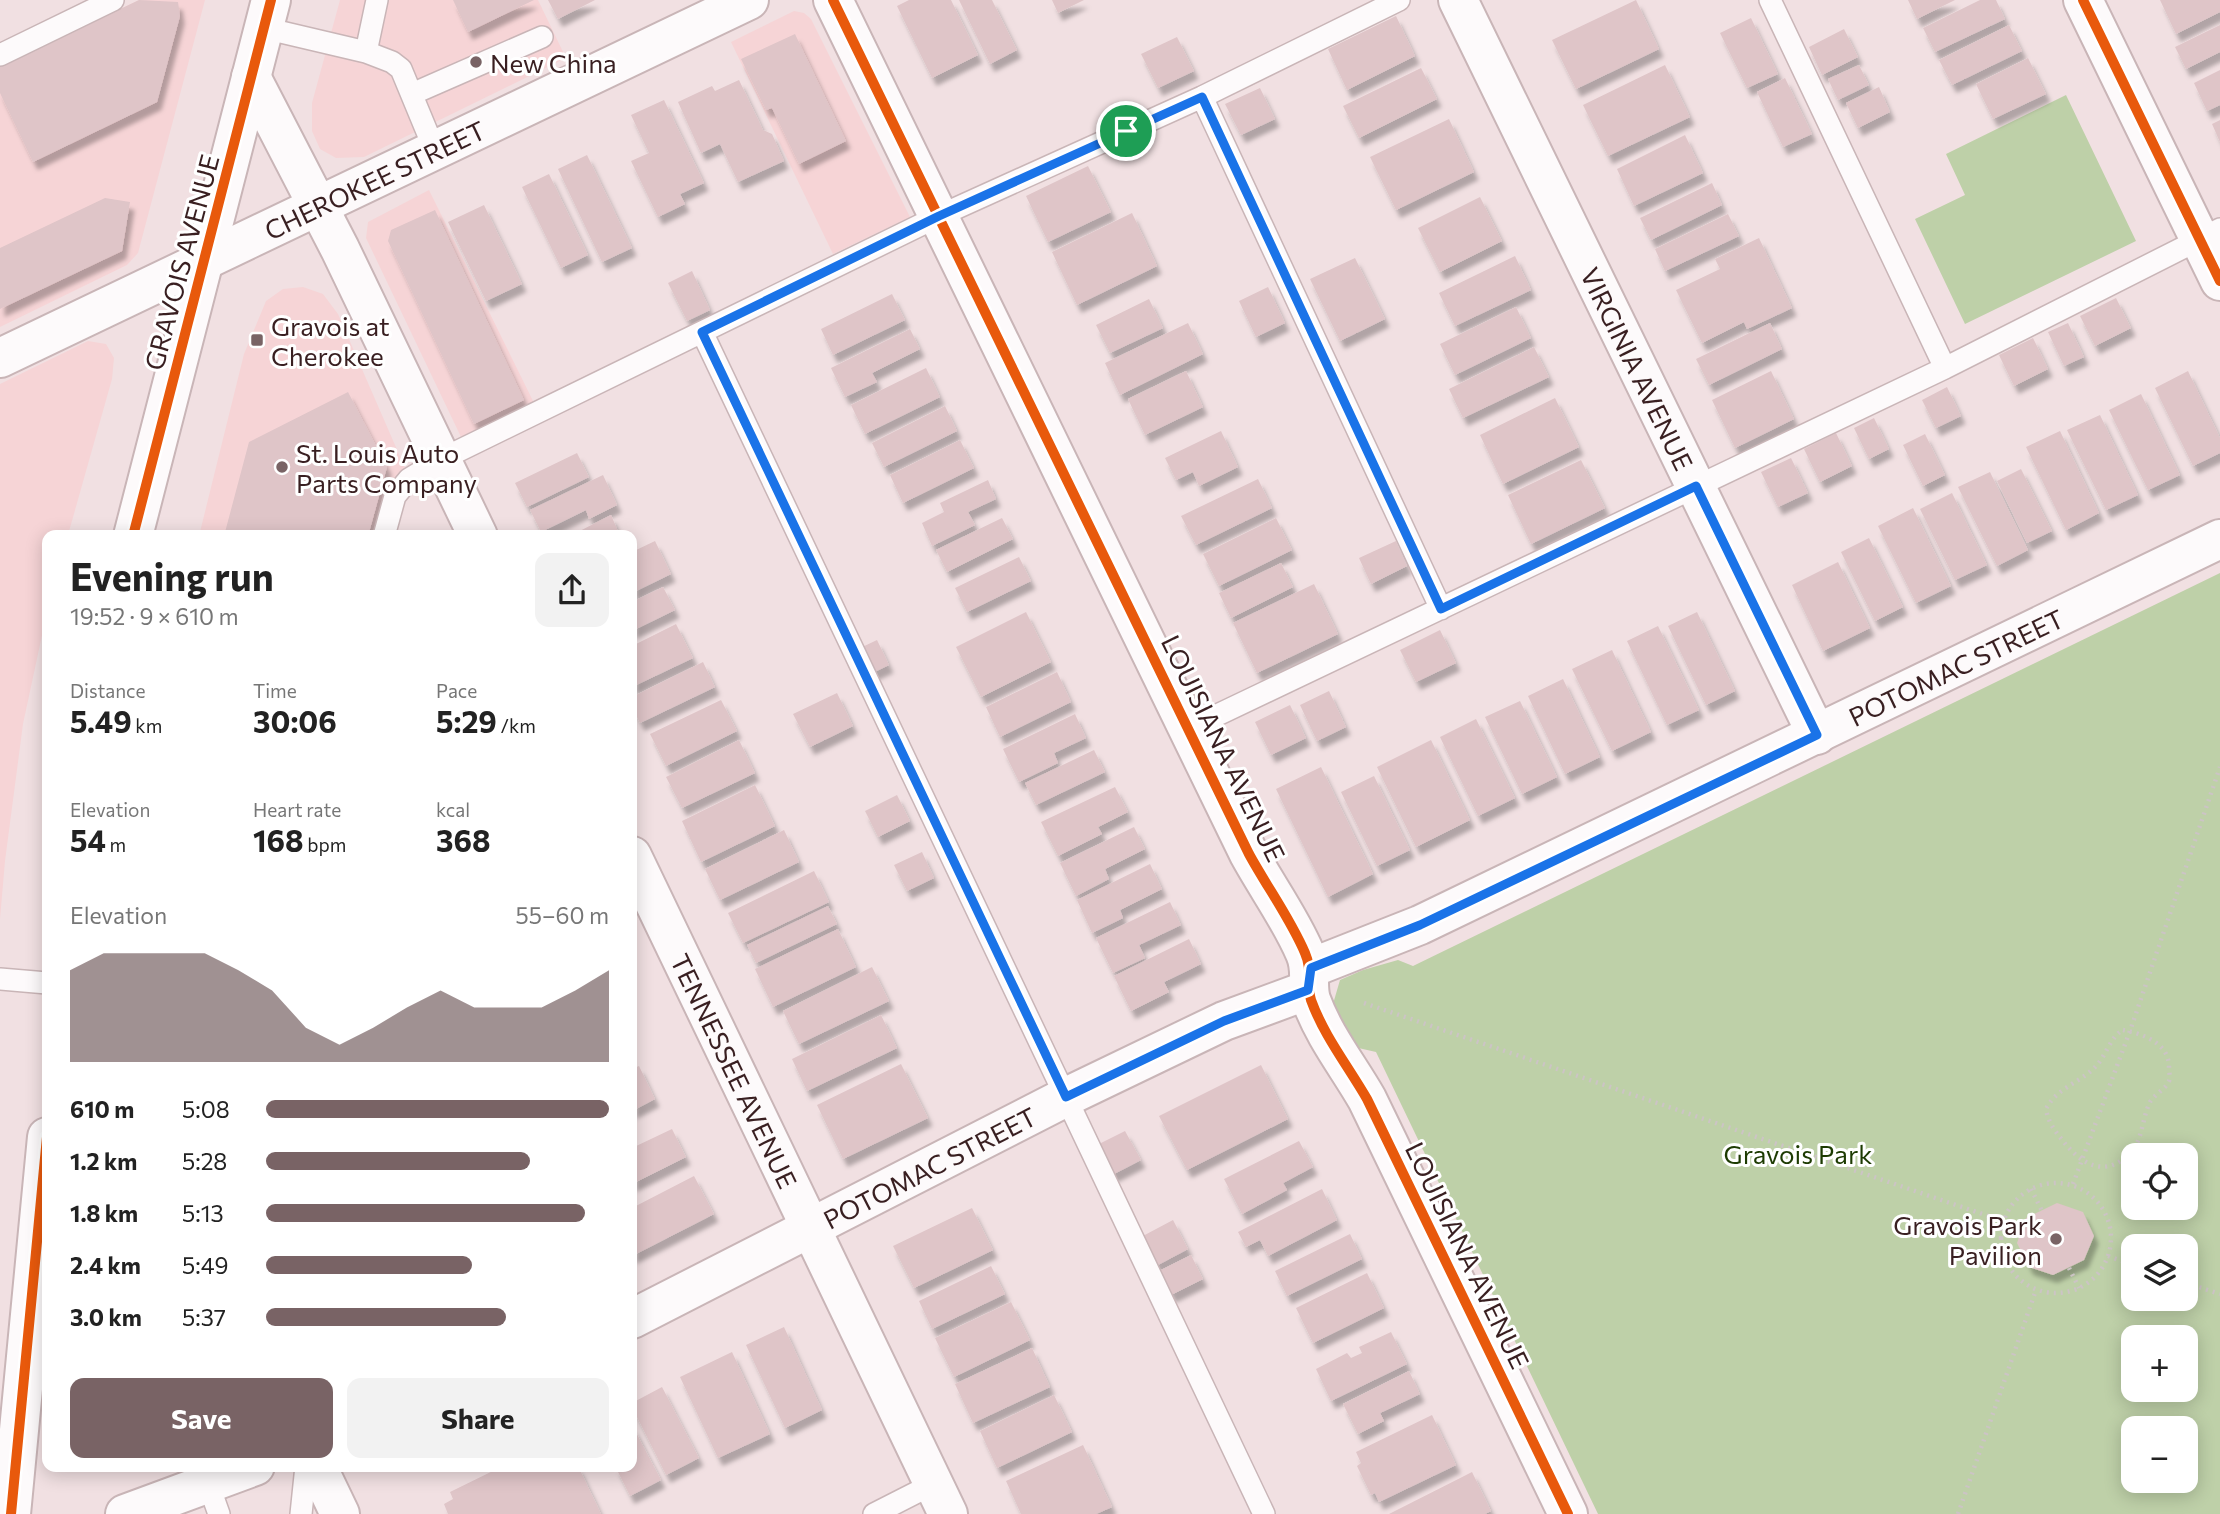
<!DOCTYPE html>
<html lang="en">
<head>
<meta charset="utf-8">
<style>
  body { margin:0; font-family:Commissioner,sans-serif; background:#f2f2f2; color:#222; height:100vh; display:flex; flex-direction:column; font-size:26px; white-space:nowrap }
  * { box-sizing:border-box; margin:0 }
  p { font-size:23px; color:#767676 }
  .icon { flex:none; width:38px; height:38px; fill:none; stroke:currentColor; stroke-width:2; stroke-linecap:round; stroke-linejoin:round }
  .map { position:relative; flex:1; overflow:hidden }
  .details { position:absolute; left:42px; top:530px; width:595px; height:942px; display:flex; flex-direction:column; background:#fff; border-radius:14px; box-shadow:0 4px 18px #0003 }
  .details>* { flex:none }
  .controls { position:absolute; left:2121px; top:1143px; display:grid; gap:14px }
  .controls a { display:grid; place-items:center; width:77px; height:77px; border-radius:14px; background:#fff; box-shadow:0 4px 18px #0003; font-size:35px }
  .pin { position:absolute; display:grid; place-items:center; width:60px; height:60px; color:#fff; margin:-30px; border:4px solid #fff; border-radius:50%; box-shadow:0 2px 7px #0007 }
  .round { display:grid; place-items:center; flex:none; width:74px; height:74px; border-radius:14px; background:#f2f2f2 }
  .head { display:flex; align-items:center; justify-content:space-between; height:119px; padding:0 28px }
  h1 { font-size:38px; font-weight:700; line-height:52px }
  .figures { display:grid; grid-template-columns:repeat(3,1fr); gap:10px; height:119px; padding:7px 28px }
  .figures div { display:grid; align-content:center }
  .figures b { font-size:30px; font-weight:700 }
  .figures small { font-size:19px; font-weight:400 }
  .figures p { font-size:19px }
  .chart { height:196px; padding:14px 28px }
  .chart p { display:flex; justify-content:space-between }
  .chart svg { width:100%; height:126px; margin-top:7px; fill:#796365; opacity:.7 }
  .button { display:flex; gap:14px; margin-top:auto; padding:14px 28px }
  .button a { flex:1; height:80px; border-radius:14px; background:#796365; color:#fff; font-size:28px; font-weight:700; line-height:80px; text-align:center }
  .button a+a { background:#f2f2f2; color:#222 }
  ul { padding:0 28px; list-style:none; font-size:23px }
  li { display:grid; grid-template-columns:112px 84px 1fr; align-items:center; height:52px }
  li i { height:18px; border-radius:9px; background:#796365 }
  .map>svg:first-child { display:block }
</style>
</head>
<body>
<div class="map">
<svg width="2220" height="1514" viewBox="0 0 2220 1514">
  <defs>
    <filter id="shadow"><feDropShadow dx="4.5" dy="8" stdDeviation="2" flood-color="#0004"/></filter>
  </defs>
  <rect width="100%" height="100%" fill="#f1e0e2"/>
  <path fill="#f6d4d6" d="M139,0H205L138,253L127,265L0,327V67Z
    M340,0H538L566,58L364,157L336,158L320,149L312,131V103Z
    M794,11L804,13L811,19L910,217L833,254L731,42Z
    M429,190L534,403L461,437L366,238L368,222Z
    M303,287L323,294L338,314L405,468L396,481L381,535L199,536L244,354L266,301L283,289Z
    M88,341L106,344L114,358L112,379L68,535L47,536V612L23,724L5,861L0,919V384Z"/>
  <path fill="#bed0a8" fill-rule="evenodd" d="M2066,95L2136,241L1965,324L1915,219L1965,195L1946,154Z
    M2220,573V1514H1598L1376,1052L1354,1047L1333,1004L1340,980L1363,970L1398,960L1413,966ZM2133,1155H2186V1208H2133ZM2133,1246H2186V1298H2133ZM2133,1337H2186V1390H2133ZM2133,1428H2186V1480H2133Z"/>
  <path fill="#dfc5c8" filter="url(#shadow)" d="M139,0L178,2L180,16L157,102L33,162L0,93V67Z
    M453,0H534L468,32Z
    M548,0H595L558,19Z
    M909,0H951L978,55L932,78L897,6Z
    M959,0H992L1017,50L990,64Z
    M1052,0H1084L1058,13Z
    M1636,0L1659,49L1576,89L1552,40Z
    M1908,0H1955L1917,19Z
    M1980,0H1996L2005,19L1935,52L1923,28Z
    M2160,0H2220V12L2176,34Z
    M1396,16L1415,56L1347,90L1328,49Z
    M1751,18L1778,74L1747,88L1720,33Z
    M2009,25L2022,51L1952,85L1939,60Z
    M2220,25V52L2186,69L2175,47Z
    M1844,29L1858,57L1822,75L1809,47Z
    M795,34L846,141L799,164L772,108L766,110L741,59Z
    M1177,37L1194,71L1158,88L1141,54Z
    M2028,58L2046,94L1993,119L1976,84Z
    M1665,65L1690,117L1608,156L1583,105Z
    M1859,65L1869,85L1838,100L1828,79Z
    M1421,68L1437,99L1359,138L1343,106Z
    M2220,70V105L2207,111L2194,83Z
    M1785,78L1812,134L1783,147L1757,92Z
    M739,80L763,130L772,134L784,161L738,182L720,144L701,153L678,102L712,86L715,91Z
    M1879,87L1890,112L1858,128L1846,103Z
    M1260,88L1275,119L1241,135L1225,104Z
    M664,100L704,183L680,194L685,204L658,217L631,161L649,153L631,115Z
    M1449,119L1474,172L1396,210L1370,157Z
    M2220,120V142L2212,124Z
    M1685,135L1703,173L1634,206L1617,169Z
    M587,155L632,248L602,262L558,169Z
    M1088,166L1111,212L1048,242L1026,196Z
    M549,174L588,255L561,268L522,187Z
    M1712,183L1722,205L1651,240L1640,218Z
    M1480,197L1502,241L1440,272L1418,228Z
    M105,198L130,202L122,251L0,309V248Z
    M484,205L522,284L486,301L448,222Z
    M435,210L524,400L474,424L388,241L391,230Z
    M1132,213L1157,266L1077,305L1052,252Z
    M1728,214L1739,236L1665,271L1655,249Z
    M1759,238L1792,308L1747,329L1744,322L1702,343L1676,290L1720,269L1715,259Z
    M1515,256L1531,290L1455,326L1439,293Z
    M1355,258L1385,319L1340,341L1310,279Z
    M692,271L710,310L687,321L668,283Z
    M1268,287L1285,323L1256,337L1239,301Z
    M892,294L905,320L833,355L821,329Z
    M2116,298L2131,328L2095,346L2080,316Z
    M1149,299L1163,328L1110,353L1096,325Z
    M1516,307L1531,338L1455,375L1440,344Z
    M1188,323L1203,354L1120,395L1105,363Z
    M1770,323L1782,349L1709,385L1696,359Z
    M2068,323L2084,357L2064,366L2048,332Z
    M910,329L920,349L872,373L877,382L845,397L831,368Z
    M2033,338L2048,369L2014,386L1999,355Z
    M1534,347L1549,377L1463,418L1449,389Z
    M926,368L940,397L865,434L851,405Z
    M1186,371L1203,407L1145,435L1128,399Z
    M1771,371L1794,419L1735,448L1712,400Z
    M2188,371L2220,438V453L2193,466L2155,388Z
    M1947,387L1961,416L1936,428L1922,400Z
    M348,392L387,467L368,536H224L249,442Z
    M2141,394L2180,475L2148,490L2109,410Z
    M1555,398L1579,447L1503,484L1480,435Z
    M945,406L957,431L884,467L872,443Z
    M2100,415L2138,495L2106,510L2067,430Z
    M1874,418L1889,449L1869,459L1854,428Z
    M1221,431L1238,467L1199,486L1193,472L1176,480L1165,458Z
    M2060,431L2099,513L2066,530L2026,447Z
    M1836,433L1852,466L1820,482L1804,449Z
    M1925,434L1945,475L1923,486L1903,445Z
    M960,440L974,468L903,503L890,475Z
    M577,453L589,477L527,507L515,483Z
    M1791,458L1808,493L1778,507L1761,472Z
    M1581,460L1605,508L1531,544L1508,495Z
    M2021,469L2052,531L2027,543L1997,481Z
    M1990,472L2028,550L1997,566L1958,487Z
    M603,475L617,505L589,519L586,510L541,532L530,510Z
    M1258,479L1272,508L1196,545L1181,516Z
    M988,480L996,499L968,512L975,525L932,546L922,523L944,512L940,503Z
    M1952,493L1987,565L1955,580L1920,509Z
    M1913,508L1951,586L1916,603L1878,526Z
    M611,515L620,536H570Z
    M1002,518L1013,539L947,572L936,550Z
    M1276,518L1292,550L1219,586L1203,554Z
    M1869,538L1903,607L1875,621L1841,552Z
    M655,541L671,574L632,593V552Z
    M1396,541L1407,566L1371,584L1359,558Z
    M1019,557L1031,581L967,612L955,588Z
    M1838,562L1870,628L1823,651L1792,585Z
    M1281,563L1293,587L1231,618L1219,593Z
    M1314,584L1338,634L1257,673L1233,623Z
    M663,587L675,610L632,631V602Z
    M1026,612L1051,662L981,697L956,647Z
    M1697,612L1735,691L1706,705L1668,626Z
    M676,624L693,658L632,687V646Z
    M1658,626L1699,710L1667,725L1627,641Z
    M1440,630L1456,663L1416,682L1400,650Z
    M877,640L889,665L868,675L856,650Z
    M1612,650L1651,732L1612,751L1572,669Z
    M703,662L715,687L640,723L632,707V697Z
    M1057,672L1071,702L1000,737L986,707Z
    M1563,679L1600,757L1565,774L1528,696Z
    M1329,691L1346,727L1317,741L1300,705Z
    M837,693L853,726L810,747L793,714Z
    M721,700L737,731L666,766L650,734Z
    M1520,701L1557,777L1522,794L1485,717Z
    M1290,705L1306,738L1271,755L1255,722Z
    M1075,714L1086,738L1054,753L1058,763L1019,782L1003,749Z
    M1476,719L1515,798L1478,816L1440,737Z
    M739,740L755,773L682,808L666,777Z
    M1431,740L1470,820L1416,847L1377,767Z
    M1094,750L1105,772L1036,805L1025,783Z
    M1321,767L1373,874L1328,897L1276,789Z
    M1374,776L1410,850L1377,866L1341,792Z
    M755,785L775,826L701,862L682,821Z
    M1115,787L1128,812L1098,827L1102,834L1058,856L1041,822Z
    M897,795L910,821L878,837L865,811Z
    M1134,827L1145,849L1105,869L1109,879L1076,896L1060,863Z
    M784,830L799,862L720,900L705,869Z
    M922,852L934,878L907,891L894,865Z
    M1150,864L1162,889L1120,910L1123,918L1092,933L1077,900Z
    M814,871L829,902L743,943L728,913Z
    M1170,902L1181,925L1139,945L1145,958L1113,973L1096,938Z
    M828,906L837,924L756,963L747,945Z
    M838,929L856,967L773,1007L755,969Z
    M1189,939L1201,964L1164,982L1169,992L1131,1011L1114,976Z
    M872,967L889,1001L799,1044L783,1011Z
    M881,1015L897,1048L807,1091L792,1059Z
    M901,1064L928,1118L843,1159L817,1105Z
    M1261,1065L1288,1119L1187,1170L1159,1116Z
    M639,1066L655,1099L632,1111V1069Z
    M672,1129L686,1157L632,1184V1148Z
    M1125,1131L1141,1160L1112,1175L1097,1145Z
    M1299,1141L1313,1167L1283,1183L1287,1190L1242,1214L1224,1179Z
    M694,1176L714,1214L632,1256V1208Z
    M1322,1189L1337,1220L1268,1256L1260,1240L1246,1247L1238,1232Z
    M2057,1203L2083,1212L2094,1236L2084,1260L2053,1275L2029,1267L2017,1243L2026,1218Z
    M972,1208L993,1250L914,1288L893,1246Z
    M1173,1220L1188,1249L1156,1266L1141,1237Z
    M1350,1234L1362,1259L1287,1296L1275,1271Z
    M1191,1255L1203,1279L1171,1295L1159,1271Z
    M991,1266L1005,1294L932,1329L919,1301Z
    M1367,1273L1384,1308L1313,1343L1296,1308Z
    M1011,1302L1030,1340L954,1377L935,1338Z
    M784,1327L822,1410L785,1428L746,1345Z
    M1391,1332L1407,1364L1331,1401L1316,1369L1347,1353L1351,1358L1362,1353L1359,1347Z
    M1032,1348L1050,1387L973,1423L955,1384Z
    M732,1352L770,1434L718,1458L680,1377Z
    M1409,1371L1420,1394L1380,1413L1384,1421L1358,1434L1343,1404Z
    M662,1387L699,1458L666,1475L632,1407V1403Z
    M1054,1395L1072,1432L997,1468L980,1431Z
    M1432,1415L1456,1465L1379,1502L1375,1493L1371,1495L1357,1466L1361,1463L1356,1452Z
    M632,1425L661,1480L630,1496L615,1466H632Z
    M1083,1445L1112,1507L1096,1514H1021L1006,1481Z
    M503,1466H578L601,1514H448L444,1504L453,1499L450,1492Z
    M1472,1472L1491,1511L1485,1514H1389Z"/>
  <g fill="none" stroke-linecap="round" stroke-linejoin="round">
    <defs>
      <path id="lane" d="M1770,0L1945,368
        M264,28L366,52L377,0
        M366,52L392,62L401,69L435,151
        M0,55L113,0
        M412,94L542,37
        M1202,97L1441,609
        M702,332L1264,1514
        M384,536L395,496L409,479L442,459L939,216L1202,97L1399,0
        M1188,729L1945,368L2220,229
        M0,979L47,983
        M208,1483L219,1514
        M301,1514L306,1466
        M874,1514L933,1484"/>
      <g id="street">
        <path d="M833,0L1249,854C1267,887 1290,918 1305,953C1313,971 1306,983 1311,1000C1324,1036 1348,1066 1367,1099L1568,1514"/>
        <path id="s1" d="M1458,0L1817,735"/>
        <path d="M251,77L340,249L478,536"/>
        <path id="s2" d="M632,856L948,1514"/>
        <path id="s3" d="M1311,968L1420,925L2220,539"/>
        <path id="s4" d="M632,1319L1066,1097L1224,1021L1308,990"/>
        <path d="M317,1466L340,1514"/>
        <path d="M125,1514L255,1466"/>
      </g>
      <g id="secondary">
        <path d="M2083,0L2220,281"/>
        <path id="s5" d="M0,358L749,0"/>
      </g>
      <path id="primary" d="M133,536L271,0
        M11,1514L47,1137"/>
    </defs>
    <use href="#lane" stroke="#c9b5b7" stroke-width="24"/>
    <use href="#street" stroke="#c9b5b7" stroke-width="42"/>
    <use href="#secondary" stroke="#c9b5b7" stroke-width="42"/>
    <use href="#primary" stroke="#c9b5b7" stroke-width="42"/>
    <path stroke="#ccc4c5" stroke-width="4.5" stroke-dasharray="2 5" stroke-linecap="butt" d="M1364,1003L2003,1221
      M2123,1030C2143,1034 2169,1043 2169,1067C2169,1072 2171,1079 2168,1083C2164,1090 2155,1094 2150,1102C2142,1118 2143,1139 2131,1152C2106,1179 2082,1165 2063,1141C2055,1131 2048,1122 2046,1109C2057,1087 2081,1083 2097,1065C2106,1055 2111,1036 2123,1030Z
      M2001 1238a55 55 0 1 1 110 0a55 55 0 1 1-110 0Z
      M2073,1184L2130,1031L2220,767
      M2031,1189L2042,1211
      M2108,1256L2133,1265
      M2069,1268L2079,1288
      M2186,1283L2220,1294
      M1958,1514L2036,1290"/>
    <use href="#lane" stroke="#fdfafb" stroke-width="21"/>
    <use href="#street" stroke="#fdfafb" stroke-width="38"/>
    <use href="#secondary" stroke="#fdfafb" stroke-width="38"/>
    <use href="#primary" stroke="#fdfafb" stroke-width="38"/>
    <defs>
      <path id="cycleway" d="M833,0L1249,854C1267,887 1290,918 1305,953C1313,971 1306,983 1311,1000C1324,1036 1348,1066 1367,1099L1568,1514
        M2083,0L2220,281
        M133,536L271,0
        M11,1514L47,1137"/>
    </defs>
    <use href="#cycleway" stroke="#fff" stroke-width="15"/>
    <use href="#cycleway" stroke="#e8590c" stroke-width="10"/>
  </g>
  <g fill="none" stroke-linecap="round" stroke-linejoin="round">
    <defs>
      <path id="route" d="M1202,97L1441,609L1696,486L1817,735L1420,925L1311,968L1308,990L1224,1021L1066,1097L702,332L939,216Z"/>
    </defs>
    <use href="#route" stroke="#fff" stroke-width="14"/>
    <use href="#route" stroke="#1a73e8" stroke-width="9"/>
  </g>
  <g fill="#796365" stroke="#fff" stroke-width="2.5">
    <circle cx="476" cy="62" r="7"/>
    <rect x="250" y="333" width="14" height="14" rx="3.5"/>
    <circle cx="282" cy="467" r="7"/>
    <circle cx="2056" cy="1239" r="7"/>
  </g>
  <g text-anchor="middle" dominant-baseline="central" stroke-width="6" stroke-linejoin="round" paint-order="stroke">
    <g font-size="26" fill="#391f21" stroke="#fff" text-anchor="start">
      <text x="490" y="62">New China</text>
      <text x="271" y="325">Gravois at<tspan x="271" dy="30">Cherokee</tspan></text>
      <text x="296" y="452">St. Louis Auto<tspan x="296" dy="30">Parts Company</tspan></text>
      <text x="2042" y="1224" text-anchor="end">Gravois Park<tspan x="2042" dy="30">Pavilion</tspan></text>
    </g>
    <g font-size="26" fill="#391f21" stroke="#fff">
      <text stroke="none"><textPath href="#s5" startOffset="415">CHEROKEE STREET</textPath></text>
      <text transform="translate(181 262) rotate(-75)">GRAVOIS AVENUE</text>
      <text stroke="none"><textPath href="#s1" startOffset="410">VIRGINIA AVENUE</textPath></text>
      <text stroke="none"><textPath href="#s3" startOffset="712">POTOMAC STREET</textPath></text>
      <text transform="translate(1224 748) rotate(64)">LOUISIANA AVENUE</text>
      <text stroke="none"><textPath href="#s2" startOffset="238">TENNESSEE AVENUE</textPath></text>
      <text stroke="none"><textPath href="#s4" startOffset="334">POTOMAC STREET</textPath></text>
      <text transform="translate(1468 1255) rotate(64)">LOUISIANA AVENUE</text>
    </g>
    <g font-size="26" fill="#1d3b02" stroke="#fff">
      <text x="1798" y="1153">Gravois Park</text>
    </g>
  </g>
</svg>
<div class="controls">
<a><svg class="icon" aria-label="locate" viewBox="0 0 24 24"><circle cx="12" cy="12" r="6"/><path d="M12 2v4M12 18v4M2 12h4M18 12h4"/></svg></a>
<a><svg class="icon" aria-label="layers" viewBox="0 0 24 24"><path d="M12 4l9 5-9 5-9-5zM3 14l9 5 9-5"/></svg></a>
<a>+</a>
<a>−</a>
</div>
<div class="pin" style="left:1126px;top:131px;background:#1e9e55"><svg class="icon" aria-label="arrive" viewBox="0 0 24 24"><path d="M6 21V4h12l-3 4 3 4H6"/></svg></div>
<section class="details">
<div class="head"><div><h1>Evening run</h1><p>19:52 · 9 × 610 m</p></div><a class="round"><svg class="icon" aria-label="share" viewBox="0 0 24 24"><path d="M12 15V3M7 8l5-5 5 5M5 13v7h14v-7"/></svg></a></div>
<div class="figures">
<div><p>Distance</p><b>5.49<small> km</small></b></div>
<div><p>Time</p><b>30:06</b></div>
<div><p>Pace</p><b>5:29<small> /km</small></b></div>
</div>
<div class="figures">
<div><p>Elevation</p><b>54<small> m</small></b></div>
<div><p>Heart rate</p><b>168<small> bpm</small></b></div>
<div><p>kcal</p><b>368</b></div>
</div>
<div class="chart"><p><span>Elevation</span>55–60 m</p>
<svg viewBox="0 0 160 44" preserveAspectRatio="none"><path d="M0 44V12L10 6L20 6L30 6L40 6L50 12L60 19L70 32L80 38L90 32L100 25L110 19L120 25L130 25L140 25L150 19L160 12V44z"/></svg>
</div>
<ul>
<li><b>610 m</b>5:08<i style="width:100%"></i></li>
<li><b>1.2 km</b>5:28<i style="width:77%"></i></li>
<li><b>1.8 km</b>5:13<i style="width:93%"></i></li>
<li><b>2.4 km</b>5:49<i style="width:60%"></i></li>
<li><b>3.0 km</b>5:37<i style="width:70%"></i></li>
</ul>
<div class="button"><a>Save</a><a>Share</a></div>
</section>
</div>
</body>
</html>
